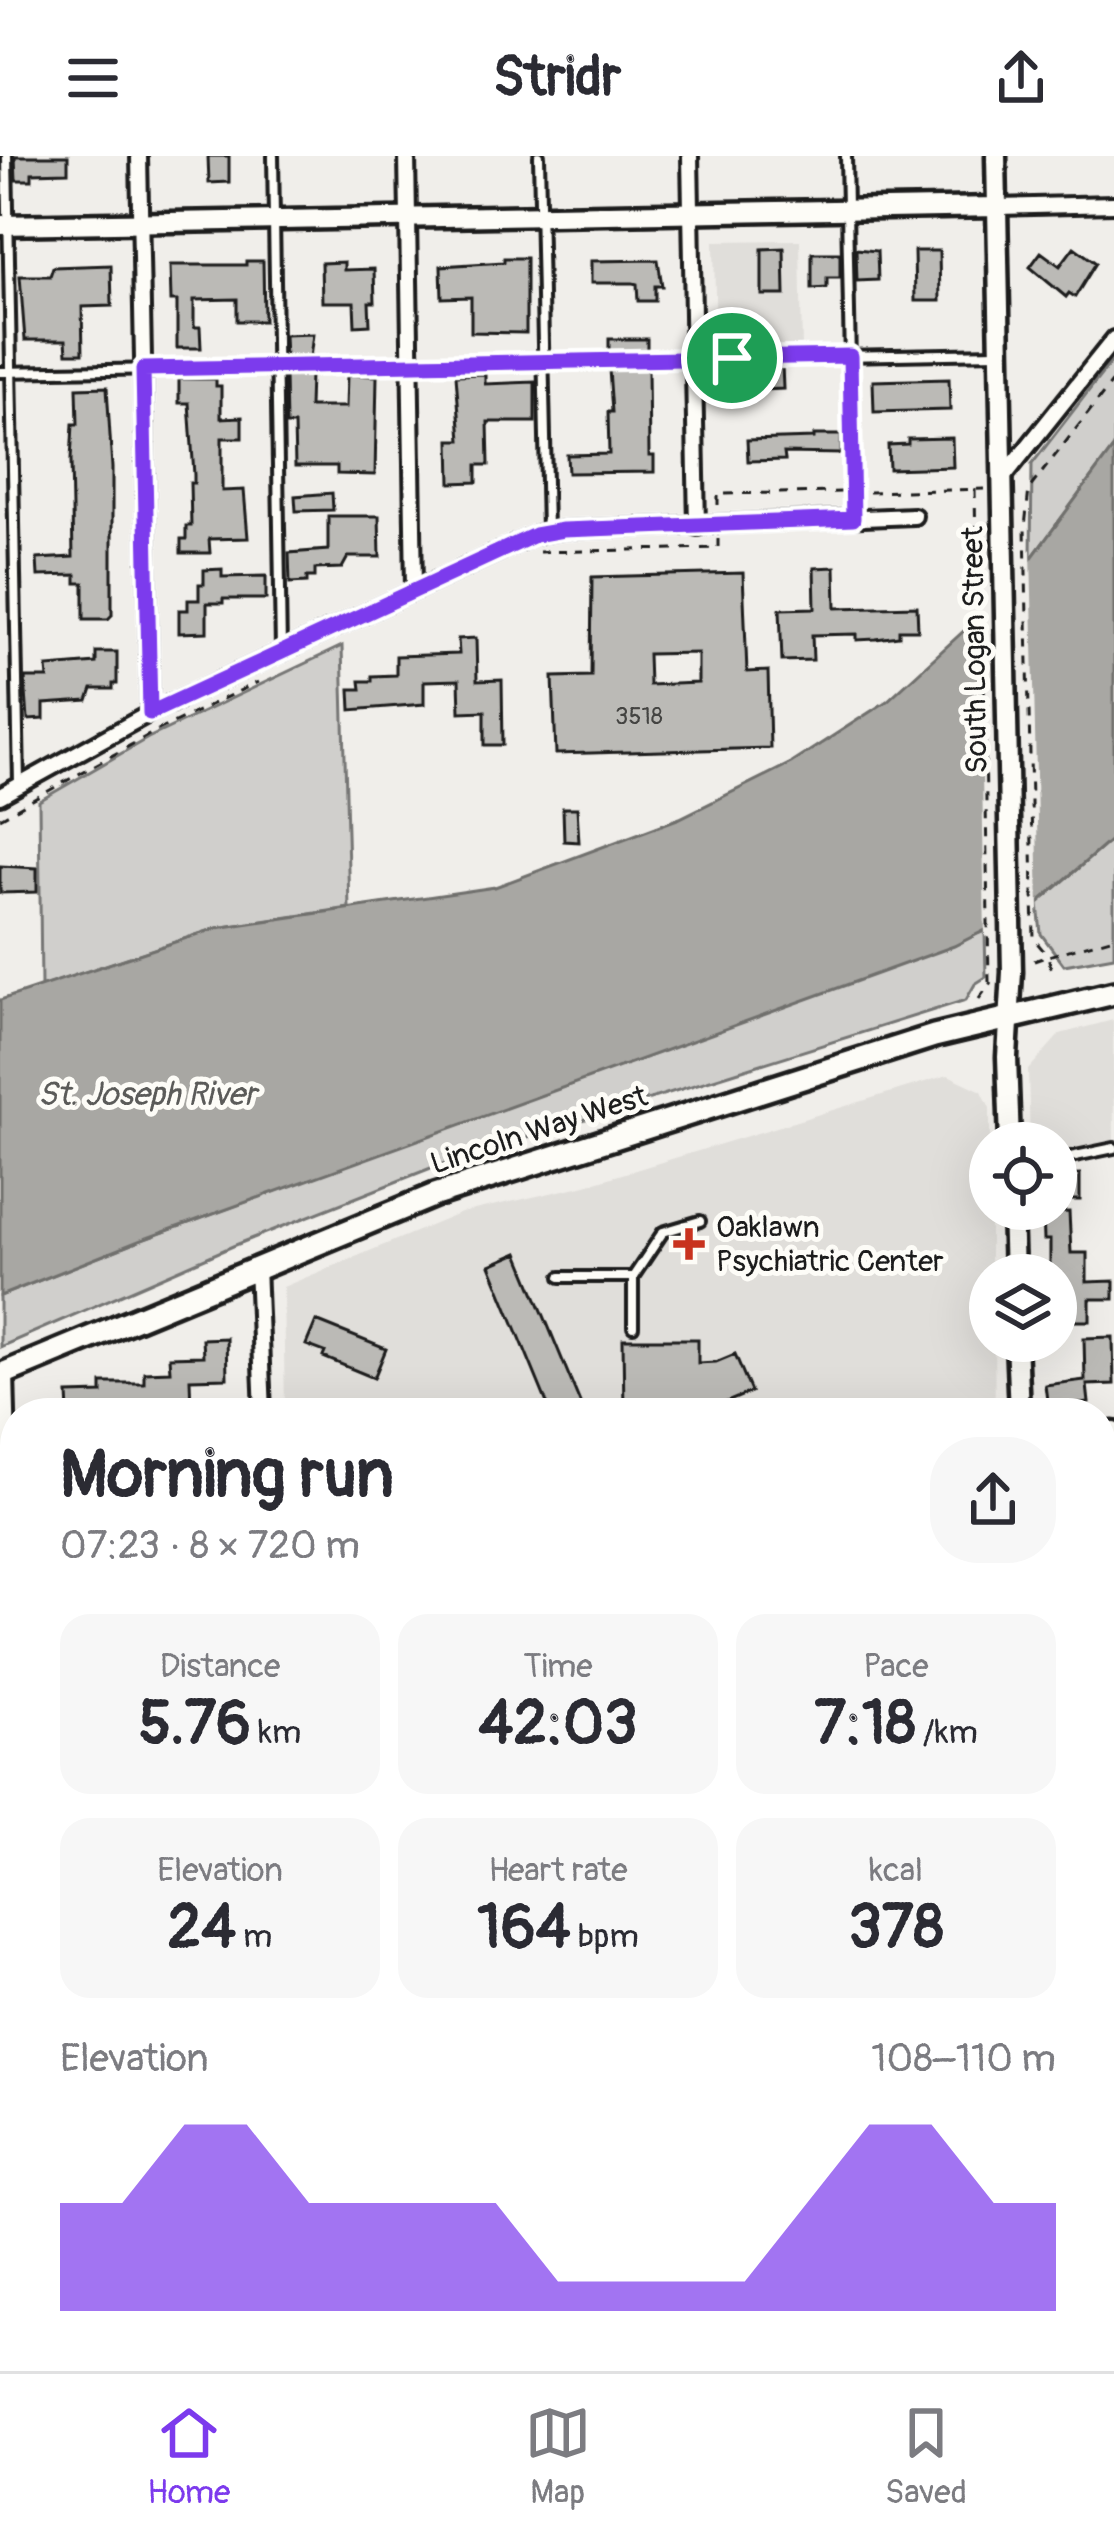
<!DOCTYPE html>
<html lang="en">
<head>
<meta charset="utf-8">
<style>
  body { margin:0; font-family:Pangolin,sans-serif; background:#f7f7f7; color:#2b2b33; height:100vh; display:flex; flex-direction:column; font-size:45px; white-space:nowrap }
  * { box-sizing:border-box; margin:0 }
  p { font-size:39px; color:#7c7c81 }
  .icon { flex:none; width:66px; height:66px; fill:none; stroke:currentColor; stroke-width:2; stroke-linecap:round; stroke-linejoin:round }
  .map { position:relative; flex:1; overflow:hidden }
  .details { position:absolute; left:0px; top:1242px; width:1116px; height:975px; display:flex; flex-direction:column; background:#fff; border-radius:48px 48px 0 0; box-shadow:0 12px 48px #0002 }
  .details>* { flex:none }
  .fabs { position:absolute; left:969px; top:966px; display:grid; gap:24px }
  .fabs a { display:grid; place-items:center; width:108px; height:108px; border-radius:50%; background:#fff; box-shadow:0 12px 48px #0002; font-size:60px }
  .pin { position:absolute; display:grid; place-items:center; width:102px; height:102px; color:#fff; margin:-51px; border:6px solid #fff; border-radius:50%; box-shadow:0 3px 12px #0007 }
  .round { display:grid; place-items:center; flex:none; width:126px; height:126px; border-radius:48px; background:#f7f7f7 }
  .overview { display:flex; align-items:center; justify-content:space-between; height:204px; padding:0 60px }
  h1 { font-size:66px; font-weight:800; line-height:90px }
  .stats { display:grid; grid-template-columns:repeat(3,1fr); gap:18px; height:204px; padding:12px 60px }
  .stats div { display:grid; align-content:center; border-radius:30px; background:#f7f7f7; text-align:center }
  .stats b { font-size:60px; font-weight:800 }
  .stats small { font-size:33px; font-weight:400 }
  .stats p { font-size:33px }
  .chart { height:336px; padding:24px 60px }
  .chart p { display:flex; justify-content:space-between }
  .chart svg { width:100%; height:216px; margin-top:12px; fill:#7c3aed; opacity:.7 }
  header { display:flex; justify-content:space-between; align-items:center; height:156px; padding:0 60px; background:#fff; font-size:54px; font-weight:800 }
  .dock { display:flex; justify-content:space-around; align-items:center; height:168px; border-top:3px solid #e1e1e2; background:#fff; font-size:33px; color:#7c7c81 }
  .dock a { display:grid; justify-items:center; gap:6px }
  .dock .selected { color:#7c3aed }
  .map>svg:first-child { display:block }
</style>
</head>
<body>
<header><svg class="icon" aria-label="menu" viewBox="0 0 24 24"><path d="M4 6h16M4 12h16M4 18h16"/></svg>Stridr<svg class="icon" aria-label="share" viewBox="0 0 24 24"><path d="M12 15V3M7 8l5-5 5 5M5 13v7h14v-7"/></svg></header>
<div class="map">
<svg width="1114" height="2215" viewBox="0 0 1114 2215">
  <rect width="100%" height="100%" fill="#f0eeea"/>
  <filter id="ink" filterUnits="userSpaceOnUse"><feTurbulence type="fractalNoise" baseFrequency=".00833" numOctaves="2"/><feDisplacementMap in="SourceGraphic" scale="24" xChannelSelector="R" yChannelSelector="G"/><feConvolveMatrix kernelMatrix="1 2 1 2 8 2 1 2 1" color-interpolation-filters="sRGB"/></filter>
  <g filter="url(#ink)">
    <path fill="#e0deda" d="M800,84L802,195L716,196L714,85Z
      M1113,864L1114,987L1056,998V987H1030L1028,914L1060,878Z
      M948,919L982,935L990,952V1185H994L995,1257H285L283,1131L461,1057L586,1029Z
      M1101,1677H1111L1112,1780H1101Z
      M1101,2048H1114V2151H1101Z
      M1019,2202V2215H823V2210Z"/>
    <path fill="#d0cfcc" stroke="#767674" stroke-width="3" d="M1114,202V291L1031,403L1032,308Z
      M342,490L349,752L217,772L41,831L39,645L148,582Z
      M1114,681V800L1064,809L1041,778L1038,747Z
      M985,775L986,821L975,828L966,844L436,1010L233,1090L0,1191V1140L139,1085Z"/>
    <path fill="#a8a7a3" stroke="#706f6d" stroke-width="3" d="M1114,291V681L1038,747L954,790L139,1085L0,1140V844L217,772L495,731L680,662L791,607L887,545L980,460L1031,403Z"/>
    <path fill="#f0eeea" d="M1031,393L1039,754L985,781L979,453Z"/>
    <path fill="#bbbab6" stroke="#1c1c1c" stroke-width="3" fill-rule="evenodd" d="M15,0H68V16L32,17V24H16Z
      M208,0H229V26L209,27Z
      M1074,91L1096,107L1075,141L1069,137L1066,141L1030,111L1041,96L1060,110Z
      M784,92L785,139H762V93Z
      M856,93L877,95L878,124L857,125Z
      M914,95H939L940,145H915Z
      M812,97H840V122H827V132L812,133Z
      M504,102H526V177L471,176V141L442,142L441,110L504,106Z
      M658,104L662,130H655V145H638L637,128L633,127H591V105Z
      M246,105H263L264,165H237V143L194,144V171H200L201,192H177V145H171L170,109H246Z
      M344,106V114L374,113L375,146H369L370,169L355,170L354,146H322L321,107Z
      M111,109L112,150L82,151L83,197H67L66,184H25L20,120H50L53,111Z
      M313,178L310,202H285L284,179Z
      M609,183H647V195L609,196Z
      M782,209L783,233L740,235L739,210Z
      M648,212L649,300H654V316L568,317L567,299L609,298L608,256H612L609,213Z
      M310,218L309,251H346L347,219L377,220L375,319L337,318V310H295L294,269H286L285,219Z
      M485,218V228L535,226V266H488L489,309H477V326L451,327L450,284H461L456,219Z
      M179,223H216V230H221V262L242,261V282H222V335L244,334L248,382L209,383L210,397H181V383H186V370H191L190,327H194V319L189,247H179Z
      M949,223L950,254L874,256L873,225Z
      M107,231L112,312V459L108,463H84V427H76V419L38,420L37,403L73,401L71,304L73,268H78L77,232Z
      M814,279H841V298L784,297L785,304L748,305L747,284L814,282Z
      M952,282L953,311L889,313L888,289L908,288V283Z
      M332,337L333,354L296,355L295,340Z
      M328,360H379L380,401H348L342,412L315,413V421H307V426L290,427L289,397L328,394Z
      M835,411L836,452L917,450L918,474H899V480L876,483L857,484V478L812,479L813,504L782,505L780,453L815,452L814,412Z
      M222,413V421L266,420V443H223V447H207V476L179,477V454H188V444H199V428H204V414Z
      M743,417L747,516L768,515L770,592L556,598L553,521L591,520L592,421ZM698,497V527L649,529L648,498Z
      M476,482L477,525L502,524L503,589H485V555L460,556L459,524L424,525V548L351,554L350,533H361L360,525H372V520L396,519V500L459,498L458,483Z
      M96,496H117V528H113V533H92L88,545L44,548V563L28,564L25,522H48L47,511L96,507Z
      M563,652H577L579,686L564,685Z
      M0,710L37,712V736L0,737Z
      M1080,1018V1044H1056V1019Z
      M1069,1056L1071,1097H1087V1126L1114,1125V1143H1090V1165H1056V1119H1050V1084H1044L1043,1057Z
      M518,1097L581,1249L562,1257H551L490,1109Z
      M316,1165L386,1193L374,1222L323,1201L325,1196L306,1189Z
      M1113,1181L1114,1228L1087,1229L1089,1247L1048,1252L1045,1229L1085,1224L1084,1182Z
      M226,1182L227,1222L190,1223L191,1253L69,1257L68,1238L102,1237V1227H144V1216L170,1215L169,1201L203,1200L202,1183Z
      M623,1183H698V1207L716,1206L735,1198L751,1236L715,1251V1257H624Z"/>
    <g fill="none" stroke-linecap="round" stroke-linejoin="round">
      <defs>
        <path id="service" d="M7,0L19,628
          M273,0L281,495
          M539,0L547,375
          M846,0L853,363
          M0,216L998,197
          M1056,1004L1114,992
          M561,1121H633
          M633,1171V1121L663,1076L700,1065
          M1101,1562L1114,1561
          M1101,1785H1114
          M1101,2045H1114
          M0,2067L15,2066"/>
        <path id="minor" d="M139,0L150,557
          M407,0L414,432
          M690,0L697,371
          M997,51L1114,48
          M1002,323L1114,183
          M0,640L150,557L535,379L563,374L914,360
          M257,1110L263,1257
          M6,1217L14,1536
          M1101,1658H1114
          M0,1774H15
          M1101,1917H1114
          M31,2202V2215
          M540,2202V2215
          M801,2202V2215"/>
        <path id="tertiary" d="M996,0L1012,816L1007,901L1010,987
          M0,69L997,51
          M1012,1053L1014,1119
          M1016,1185L1019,1257
          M1101,1279L1114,1276
          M1101,2171H1114
          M0,2194L15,2193
          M1043,2202V2215
          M236,2215L526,2202"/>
        <path id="primary" d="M0,1219L435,1039L934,880L1114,837"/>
      </defs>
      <use href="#service" stroke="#1c1c1c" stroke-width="16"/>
      <use href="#minor" stroke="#1c1c1c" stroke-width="22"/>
      <use href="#tertiary" stroke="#1c1c1c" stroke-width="27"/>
      <use href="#primary" stroke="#1c1c1c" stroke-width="30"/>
      <path stroke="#1c1c1c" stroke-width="3" stroke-dasharray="9 9" stroke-linecap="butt" d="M1114,224L1029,333L1025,371L1034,783L1048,800L1114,781
        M975,333L976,395L982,405L989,826
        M869,336L985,333
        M718,349V338L841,336
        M539,396L718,392V383
        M0,662L156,575L258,526
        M1034,805L1048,800L1052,816
        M979,843L991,826"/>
      <use href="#service" stroke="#fdfcf7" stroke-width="8"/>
      <use href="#minor" stroke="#fdfcf7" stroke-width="14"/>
      <use href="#tertiary" stroke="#fdfcf7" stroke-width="18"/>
      <use href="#primary" stroke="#fdfcf7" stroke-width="21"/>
      <defs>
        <path id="rail" d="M1101,1530L1114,1529
          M0,1568H15"/>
      </defs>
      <use href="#rail" stroke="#1c1c1c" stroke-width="10"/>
      <use href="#rail" stroke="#fdfcf7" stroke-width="6" stroke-dasharray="18" stroke-linecap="butt"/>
    </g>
  </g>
  <g fill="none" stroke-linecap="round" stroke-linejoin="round" filter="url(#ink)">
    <defs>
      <path id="route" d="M850,200L853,363L563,374L535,379L150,557L143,213Z"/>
    </defs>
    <use href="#route" stroke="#fff" stroke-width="24"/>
    <use href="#route" stroke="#7c3aed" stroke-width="15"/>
  </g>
  <path fill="#c8321e" stroke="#fdfcf7" stroke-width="4.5" d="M683 1070h12v12h12v12h-12v12h-12v-12h-12v-12h12z"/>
  <g text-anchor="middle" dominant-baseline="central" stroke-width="10" stroke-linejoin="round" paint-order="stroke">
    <g font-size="24" fill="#444442">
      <text x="639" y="560">3518</text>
    </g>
    <g font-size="30" fill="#1c1c1c" stroke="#fdfcf7">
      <text transform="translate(975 494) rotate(-91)">South Logan Street</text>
      <text transform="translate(539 974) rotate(-18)">Lincoln Way West</text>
    </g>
    <g font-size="30" fill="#1c1c1c" stroke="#fdfcf7" text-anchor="start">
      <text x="716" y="1071">Oaklawn<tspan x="716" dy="34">Psychiatric Center</tspan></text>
    </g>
    <g font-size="33" font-style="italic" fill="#5b5b59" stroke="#fdfcf7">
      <text x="147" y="938">St. Joseph River</text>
    </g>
  </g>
</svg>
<div class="fabs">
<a><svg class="icon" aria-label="locate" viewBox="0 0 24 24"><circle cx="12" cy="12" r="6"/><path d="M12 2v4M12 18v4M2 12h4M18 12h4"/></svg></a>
<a><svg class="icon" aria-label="layers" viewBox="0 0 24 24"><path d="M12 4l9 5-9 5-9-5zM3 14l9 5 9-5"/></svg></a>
</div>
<div class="pin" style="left:732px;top:202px;background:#1e9e55"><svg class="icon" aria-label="arrive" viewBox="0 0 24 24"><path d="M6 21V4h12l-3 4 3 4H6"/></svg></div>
<section class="details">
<div class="overview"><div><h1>Morning run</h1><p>07:23 · 8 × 720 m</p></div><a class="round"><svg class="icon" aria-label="share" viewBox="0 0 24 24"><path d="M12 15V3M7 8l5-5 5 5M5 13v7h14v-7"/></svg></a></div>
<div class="stats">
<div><p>Distance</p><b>5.76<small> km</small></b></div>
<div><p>Time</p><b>42:03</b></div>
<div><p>Pace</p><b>7:18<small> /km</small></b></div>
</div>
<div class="stats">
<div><p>Elevation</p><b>24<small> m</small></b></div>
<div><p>Heart rate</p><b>164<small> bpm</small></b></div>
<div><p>kcal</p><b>378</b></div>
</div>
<div class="chart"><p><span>Elevation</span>108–110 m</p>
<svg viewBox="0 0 160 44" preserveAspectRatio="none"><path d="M0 44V22L10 22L20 6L30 6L40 22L50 22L60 22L70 22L80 38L90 38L100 38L110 38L120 22L130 6L140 6L150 22L160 22V44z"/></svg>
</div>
</section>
</div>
<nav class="dock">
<a class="selected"><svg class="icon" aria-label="home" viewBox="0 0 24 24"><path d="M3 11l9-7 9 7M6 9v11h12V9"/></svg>Home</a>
<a><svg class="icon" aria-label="map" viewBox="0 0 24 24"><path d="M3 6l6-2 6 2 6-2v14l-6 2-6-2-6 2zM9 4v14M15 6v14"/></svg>Map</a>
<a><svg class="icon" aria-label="saved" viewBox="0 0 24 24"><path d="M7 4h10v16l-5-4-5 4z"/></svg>Saved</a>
</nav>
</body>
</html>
